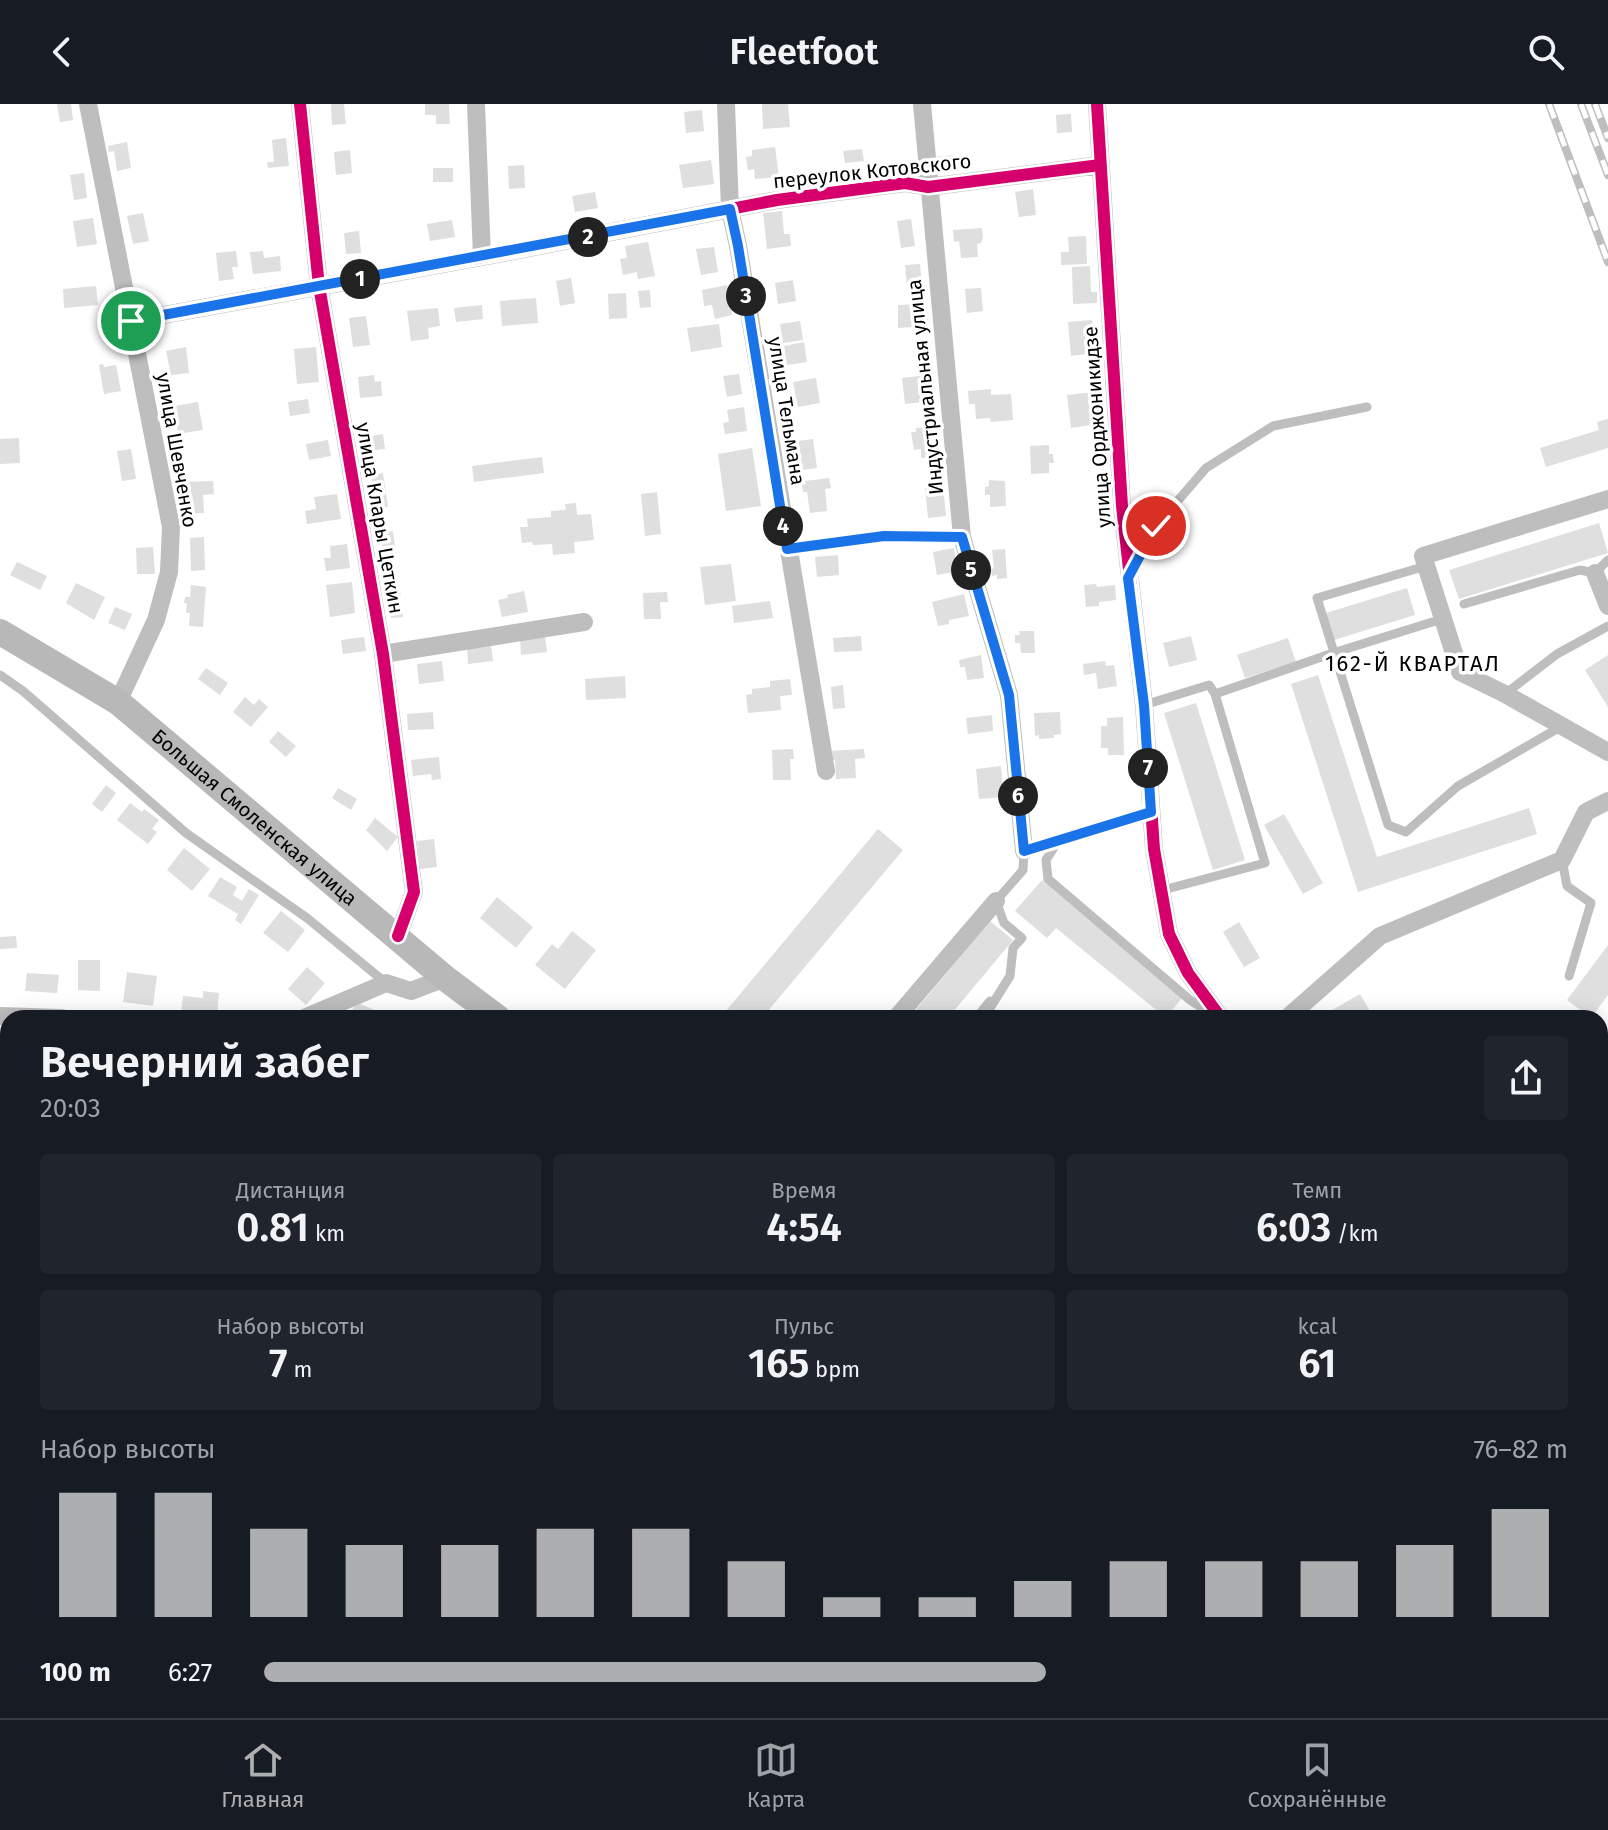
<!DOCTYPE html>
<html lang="ru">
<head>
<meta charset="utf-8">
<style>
  body { margin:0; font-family:"Fira Sans",sans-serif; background:#20242c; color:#f1f3f6; height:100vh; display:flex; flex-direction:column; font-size:30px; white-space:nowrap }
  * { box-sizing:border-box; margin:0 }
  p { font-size:26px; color:#9ea1a6 }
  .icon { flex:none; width:44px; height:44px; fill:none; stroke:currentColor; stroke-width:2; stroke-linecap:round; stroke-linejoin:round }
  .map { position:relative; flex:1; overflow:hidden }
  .details { position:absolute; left:0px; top:906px; width:1608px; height:708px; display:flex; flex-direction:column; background:#171b24; border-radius:24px 24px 0 0; box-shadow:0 4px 20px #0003 }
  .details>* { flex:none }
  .pin { position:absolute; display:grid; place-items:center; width:68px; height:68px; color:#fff; margin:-34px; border:4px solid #fff; border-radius:50%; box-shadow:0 2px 8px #0007 }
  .km { position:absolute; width:40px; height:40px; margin:-20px; border-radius:50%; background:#222; color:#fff; font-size:22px; line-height:40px; text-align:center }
  .round { display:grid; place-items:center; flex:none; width:84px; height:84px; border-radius:8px; background:#20242c }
  .overview { display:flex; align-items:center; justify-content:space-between; height:136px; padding:0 40px }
  h1 { font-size:44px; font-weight:600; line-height:60px }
  .figures { display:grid; grid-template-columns:repeat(3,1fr); gap:12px; height:136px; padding:8px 40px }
  .figures div { display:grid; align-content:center; border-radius:8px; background:#20242c; text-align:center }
  .figures b { font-size:40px; font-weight:600 }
  .figures small { font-size:22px; font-weight:400 }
  .figures p { font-size:22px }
  .chart { height:224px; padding:16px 40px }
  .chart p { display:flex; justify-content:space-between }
  .chart svg { width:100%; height:144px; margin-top:8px; stroke:#adaeaf; stroke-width:6 }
  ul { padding:0 40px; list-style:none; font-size:26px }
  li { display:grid; grid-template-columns:128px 96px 1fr; align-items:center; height:60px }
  li i { height:20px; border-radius:10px; background:#adaeaf }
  header { display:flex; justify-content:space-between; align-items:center; height:104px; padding:0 40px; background:#171b24; font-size:36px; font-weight:600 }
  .tab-bar { display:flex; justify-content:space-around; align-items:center; height:112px; border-top:2px solid #363941; background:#171b24; font-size:22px; color:#9ea1a6 }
  .tab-bar a { display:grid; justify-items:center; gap:4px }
  .tab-bar .selected { color:#adaeaf }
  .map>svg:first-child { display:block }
</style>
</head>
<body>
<header><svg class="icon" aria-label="back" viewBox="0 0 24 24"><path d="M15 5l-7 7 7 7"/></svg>Fleetfoot<svg class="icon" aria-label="search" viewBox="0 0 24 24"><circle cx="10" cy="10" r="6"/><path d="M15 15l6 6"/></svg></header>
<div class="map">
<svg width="1608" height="1614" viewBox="0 0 1608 1614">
  <rect width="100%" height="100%" fill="#fff"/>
  <path fill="#dfdfdf" d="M57,0H71L73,16L60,18Z
    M331,0H344L346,20L332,21Z
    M425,0H449L450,20H436V11H425Z
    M762,0H788L790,23L763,25Z
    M702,6L704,27L686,29L684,8Z
    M1071,10L1072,28L1057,29L1056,11Z
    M286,34L289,62L268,64L267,58H274L272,36Z
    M127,38L131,64L117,67L114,47L109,48L108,42Z
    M775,43L779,73L755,75L754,65L748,66L746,53L752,52V46Z
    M862,45L864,57L845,59L843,47Z
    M350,46L352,69L336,71L334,48Z
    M957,51L959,67L933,69L931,53Z
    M711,56L714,80L683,84L679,61Z
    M524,61L525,84L509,85L508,62Z
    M433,64H453V78H433Z
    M84,69L87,94L74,96L70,71Z
    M1033,85L1036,111L1019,113L1015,88Z
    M595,88L598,104L575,108L572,92Z
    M782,107L784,130H790L791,142L767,145L763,109Z
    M143,109L149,137L133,140L127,112Z
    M93,114L97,140L77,143L73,117Z
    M911,115L915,142L901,144L897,117Z
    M452,116L455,133L430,137L427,120Z
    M982,124L983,134L981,139L977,140L978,153L961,154L959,137L954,138L953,126Z
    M359,127L361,149L346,150L344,129Z
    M1086,132L1087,160L1061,161V148H1069L1068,133Z
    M648,138L655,172L638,175L637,168L623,171L620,155L627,154L625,142Z
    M714,143L718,168L701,171L696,145Z
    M236,147L238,163H232L234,175L219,177L216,149Z
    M263,147L264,154L280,152L281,167L253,170L250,148Z
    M920,160L922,181L907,182L905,161Z
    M1090,162L1091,188H1097V199L1073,200L1072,163Z
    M571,174L575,199L560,202L556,177Z
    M793,176L796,197L778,200L775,179Z
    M727,181L732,211L715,215L712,201L704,202L702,186Z
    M96,182L98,201L64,204L63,185Z
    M981,184L983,207L967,209L965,185Z
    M650,186L651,203L640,204L638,187Z
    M626,189L627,214L609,215L608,190Z
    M536,194L538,219L502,222L500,197Z
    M922,200L923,213H928L929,222L898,224V201Z
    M482,201L483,215L456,218L454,204Z
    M438,204L440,222L428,224L429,235L411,237L407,207Z
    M366,212L370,241L353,243L349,214Z
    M1092,216L1095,249L1071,252L1068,218Z
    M800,217L803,236L783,239L780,220Z
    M719,220L722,243L691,248L687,224Z
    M804,238L807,258L787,261L784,242Z
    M186,243L189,269L171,271L166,247Z
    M316,243L319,278L297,280L294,245Z
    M103,260L104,263L116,261L121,287L104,290L99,261Z
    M739,270L742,290L727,293L723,272Z
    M374,271L375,278L381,277L382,292L360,294L358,273Z
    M929,271L932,297L905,300L902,274Z
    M816,274L820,299L798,303L793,278Z
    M991,285V291L1011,290L1013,316L991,318L990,314L976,315L975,300H969L968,287Z
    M1094,288L1096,304L1102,303L1103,314L1098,315V320L1071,324L1067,291Z
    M308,295L310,309L290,312L288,298Z
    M198,298L203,326L178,330L174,302Z
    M744,303L747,327L725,330L723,319L729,318L727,306Z
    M1608,315V344L1546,363L1540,344L1599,326L1597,318Z
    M931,323L933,353L921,354V345L914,346L911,328H916V324Z
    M383,330L385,345L368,347L366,333Z
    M19,334L20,359L0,360V335Z
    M813,335L817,364L802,366L798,337Z
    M328,336L331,352L309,356L306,340Z
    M1049,341V350H1053L1054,359H1049V369L1031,370L1030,342Z
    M752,344L761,402L726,407L718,350Z
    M131,345L136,375L122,377L117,347Z
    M542,353L544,369L474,378L472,362Z
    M383,369L388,403L375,405L371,370Z
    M829,374L831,384L825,385L827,407L810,409L807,388H803L802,381L806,380L805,377Z
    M989,376L1005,377L1006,402L990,403V391H985V383L989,382Z
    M213,377L214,390L203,391L204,409L186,410L185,398H180L179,378Z
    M943,381L946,412L928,414L925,383Z
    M657,388L661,430L645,432L641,390Z
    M337,390L341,415L307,420L305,407L316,405L314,393Z
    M576,399L577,411L591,410L594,436L574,438L575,449L553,451L552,440L533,441L532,438L522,439L520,423H528L527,415L551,413V407L566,406L565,400Z
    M1599,419L1608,449L1459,495L1449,466Z
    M393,427L396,450L383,452L380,429Z
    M204,433L205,466L191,467L190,434Z
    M347,440L350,464L326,467L324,454H331L330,442Z
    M153,443L155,470H137L136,444Z
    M954,444L958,467L937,471L933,448Z
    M1005,445L1007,474L997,475V471L992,472L991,465L994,464L992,446Z
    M838,451L839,471L817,473L815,453Z
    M17,458L47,472L40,486L10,471Z
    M731,460L736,497L705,501L700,463Z
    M352,478L355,509L330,513L326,481Z
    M76,479L105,493L94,516L66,499Z
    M1096,480L1097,483L1115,481L1116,496L1099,498V502L1086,503L1084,481Z
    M191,481L206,483L203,523L189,522L190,509H186L187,499H184L185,493H190Z
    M1407,484L1415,511L1334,536L1326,509Z
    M400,486L403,513L391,514L388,487Z
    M524,487L528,508L502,513L498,496L508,494L507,491Z
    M667,488L668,498H660L661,515H644L643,489Z
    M964,490L969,512L949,516V520L938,522L932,498Z
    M770,497L773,514L734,519L732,502Z
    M115,503L132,510L125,526L108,519Z
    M1019,527H1034L1035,549H1021L1020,539H1015V531H1020Z
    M545,532L547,548L521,551L520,535Z
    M861,532L862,547L834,548L833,534Z
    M1191,532L1197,556L1169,563L1163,539Z
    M364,533L366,547L343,550L341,536Z
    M1288,534L1296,558L1245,574L1237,551Z
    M491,542L493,557L468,560L467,545Z
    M981,551L984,574L967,576L965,563H960L959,556Z
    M1608,551V603L1585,566Z
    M442,557L444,577L419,580L417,560Z
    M1105,557L1106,562L1114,561L1117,582L1098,585L1096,569L1084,571L1083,560Z
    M206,564L228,579L220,591L198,575Z
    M1318,571L1377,753L1529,704L1537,730L1358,788L1291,580Z
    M625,572L626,594L586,596L585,575Z
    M790,575L792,591L780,592L781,606L748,609L746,591L752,590V585L770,583V577Z
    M843,581L845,604L833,605L831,583Z
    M245,593L254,601L259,595L268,603L251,623L233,608Z
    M1196,599L1245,756L1213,766L1164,609Z
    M433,608L434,625L408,626L407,610Z
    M1060,608L1061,630L1054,631V634L1039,635V631L1035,632L1034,609Z
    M992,611L993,627L968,630L966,614Z
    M1123,613L1124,651H1108V644H1101V622H1107V614Z
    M278,627L296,642L286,653L269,638Z
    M793,645L794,655H790L791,676H773L772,646Z
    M864,645L865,654L855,655L856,674L836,675L835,656H830L829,647Z
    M439,653L441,675L432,676L431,670L413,672L411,656Z
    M1001,662L1004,693L979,695L976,665Z
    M106,681L116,689L102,708L92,700Z
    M338,684L357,695L351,706L332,694Z
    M130,699L142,708L144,705L159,716L152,725L157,728L148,740L117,716Z
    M1284,710L1323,779L1303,790L1264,721Z
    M375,714L398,733L387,747L366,726Z
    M878,725L903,746L762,914H720Z
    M434,735L437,763L420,765L417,737Z
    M184,744L210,765L192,787L167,766Z
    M220,773L237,783L233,791L242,797L249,785L259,791L241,820L235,816L238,810L208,792Z
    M1042,776L1182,894L1166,914L1056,824L1047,834L1015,807Z
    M497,793L533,823L516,844L480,814Z
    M281,807L305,826L288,848L263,829Z
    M990,817L1013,836L948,914H909Z
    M1239,818L1260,854L1244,863L1223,828Z
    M572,827L596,846L565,885L535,861L552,840L558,845Z
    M16,832L17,844L0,845V833Z
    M1608,841V891L1591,914L1567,896Z
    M78,856H100V887L78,886Z
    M307,863L325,879L306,901L288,885Z
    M127,868L157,872L153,902L123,898Z
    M27,869L59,871L57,889L25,887Z
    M203,887L219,889L217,912L181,909L183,892L203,894Z
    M1360,890L1374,914L1387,906L1391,914H1330L1327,909Z
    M356,898L382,909L380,914H349Z
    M1600,974L1608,981V1018L1600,1011Z
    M2,1166L8,1167V1204L0,1203Z
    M5,1253H8V1283L0,1281Z
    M1608,1458V1505L1600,1515L1608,1521V1542L1600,1553V1469Z
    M8,1606H39L38,1614H23L7,1610Z
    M47,1606L92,1612L91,1614H46Z
    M1106,1606H1132L1134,1614H1108Z"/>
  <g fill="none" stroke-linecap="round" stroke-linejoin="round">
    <path stroke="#b9b9b9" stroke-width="3" stroke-dasharray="2 4" stroke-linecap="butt" d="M1309,1606L1319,1614
      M1398,1614L1405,1606"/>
    <path stroke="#bebebe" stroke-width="9" d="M787,445L884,432L962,433
      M1426,462L1317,494L1388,721L1406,728L1458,682L1562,622
      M1132,467L1156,422L1206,364L1273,322L1367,303
      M1464,500L1580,466L1595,469L1608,456
      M0,571L23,587L186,729L307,814L386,879
      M1505,590L1557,550L1608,522
      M1144,601L1209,581L1215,590L1333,549L1442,515
      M1058,737L1046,756L1048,775L1190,896L1211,910
      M1562,756L1567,782L1591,799L1569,872
      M1163,786L1265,759L1215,590
      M976,914L990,897
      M990,914V904L1010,872L1013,844L1022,834L1004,819L996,797L1023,766L1024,747L1151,708
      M1600,1082L1608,1088
      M711,1614L714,1606
      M821,1614L824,1606"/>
    <path stroke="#bebebe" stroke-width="18" d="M88,0L171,423L169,468L156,516L118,598
      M300,0L319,182L383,550L414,788L398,832
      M476,0L482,153
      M726,0L730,105L738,142L826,667
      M922,0L962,433L1009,591L1024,747
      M1097,0L1122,402L1144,601L1154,745L1169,830L1188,869L1221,914
      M131,217L482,153L777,96L905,79L928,83L1100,61
      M1608,395L1423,452L1460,568L1505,590L1608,648
      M1595,469L1608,502
      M383,550L584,518
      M0,912L62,914
      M304,914L386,879L411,887L445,874
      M896,914L996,797
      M1287,914L1380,832L1562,756L1586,708L1608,697
      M1600,945L1608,953
      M1600,1131L1608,1120
      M1600,1192L1608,1198
      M0,1229L8,1231
      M0,1576L8,1578
      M155,1606L203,1614
      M435,1614L437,1606"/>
    <g stroke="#b8b8b8" stroke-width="26">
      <path id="s1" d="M0,528L118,598L445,874L498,914"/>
      <path d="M1600,1334L1608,1323"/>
      <path d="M1600,1587L1608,1591"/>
      <path d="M1184,1606L1185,1614"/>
    </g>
    <defs>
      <path id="rail" d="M1549,0L1608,158
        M1581,0L1608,71
        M1595,0L1608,34"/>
    </defs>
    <use href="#rail" stroke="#bebebe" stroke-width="8"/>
    <use href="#rail" stroke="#fff" stroke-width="5" stroke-dasharray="15" stroke-linecap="butt"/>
    <defs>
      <path id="cycleway" d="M300,0L319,182L383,550L414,788L398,832
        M1097,0L1122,402L1144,601L1154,745L1169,830L1188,869L1221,914
        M131,217L482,153L777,96L905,79L928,83L1100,61"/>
    </defs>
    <use href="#cycleway" stroke="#fff" stroke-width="17"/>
    <use href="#cycleway" stroke="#d6006c" stroke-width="12"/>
  </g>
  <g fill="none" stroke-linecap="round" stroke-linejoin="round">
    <defs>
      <path id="route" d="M131,217L730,105L738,142L787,445L884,432L962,433L1009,591L1024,747L1151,708L1144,601L1128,474L1156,422"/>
    </defs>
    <use href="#route" stroke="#fff" stroke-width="16"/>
    <use href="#route" stroke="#1a73e8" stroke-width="10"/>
  </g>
  <g text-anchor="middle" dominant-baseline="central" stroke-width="7" stroke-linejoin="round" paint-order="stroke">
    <g font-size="20" fill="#000" stroke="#fff">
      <text transform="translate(872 67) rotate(-6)">переулок Котовского</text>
      <text transform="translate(925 283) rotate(-96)">Индустриальная улица</text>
      <text transform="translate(787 307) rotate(81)">улица Тельмана</text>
      <text transform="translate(1097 323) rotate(-94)">улица Орджоникидзе</text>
      <text transform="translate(177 346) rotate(80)">улица Шевченко</text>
      <text transform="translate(380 414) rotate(80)">улица Клары Цеткин</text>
      <text stroke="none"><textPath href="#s1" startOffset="316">Большая Смоленская улица</textPath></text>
    </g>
    <g font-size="22" letter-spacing="2" fill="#000" stroke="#fff">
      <text x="1413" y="559">162-Й КВАРТАЛ</text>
    </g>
  </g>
</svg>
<div class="pin" style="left:131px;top:217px;background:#1e9e55"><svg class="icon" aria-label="arrive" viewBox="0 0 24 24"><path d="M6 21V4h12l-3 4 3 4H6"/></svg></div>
<div class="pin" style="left:1156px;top:422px;background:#d93025"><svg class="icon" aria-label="check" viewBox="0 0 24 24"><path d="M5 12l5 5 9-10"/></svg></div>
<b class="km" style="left:360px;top:175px">1</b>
<b class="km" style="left:588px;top:133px">2</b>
<b class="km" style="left:746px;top:192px">3</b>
<b class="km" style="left:783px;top:422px">4</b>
<b class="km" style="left:971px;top:466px">5</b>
<b class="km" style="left:1018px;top:692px">6</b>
<b class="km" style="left:1148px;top:664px">7</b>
<section class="details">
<div class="overview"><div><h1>Вечерний забег</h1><p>20:03</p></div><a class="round"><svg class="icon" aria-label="share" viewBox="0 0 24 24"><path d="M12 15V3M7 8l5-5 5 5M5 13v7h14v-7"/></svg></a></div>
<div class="figures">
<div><p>Дистанция</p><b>0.81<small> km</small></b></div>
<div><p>Время</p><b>4:54</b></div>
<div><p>Темп</p><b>6:03<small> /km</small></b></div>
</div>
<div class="figures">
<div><p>Набор высоты</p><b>7<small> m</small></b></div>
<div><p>Пульс</p><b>165<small> bpm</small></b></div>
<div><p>kcal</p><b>61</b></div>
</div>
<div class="chart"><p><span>Набор высоты</span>76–82 m</p>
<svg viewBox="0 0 160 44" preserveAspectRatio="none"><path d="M5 44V6M15 44V6M25 44V17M35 44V22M45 44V22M55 44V17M65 44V17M75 44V27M85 44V38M95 44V38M105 44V33M115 44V27M125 44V27M135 44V27M145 44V22M155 44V11"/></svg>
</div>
<ul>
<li><b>100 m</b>6:27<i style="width:60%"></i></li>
</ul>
</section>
</div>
<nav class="tab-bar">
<a class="selected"><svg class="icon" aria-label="home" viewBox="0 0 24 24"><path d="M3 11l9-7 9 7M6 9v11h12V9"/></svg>Главная</a>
<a><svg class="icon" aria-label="map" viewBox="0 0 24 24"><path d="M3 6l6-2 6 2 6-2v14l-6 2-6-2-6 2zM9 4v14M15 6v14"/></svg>Карта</a>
<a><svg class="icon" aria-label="saved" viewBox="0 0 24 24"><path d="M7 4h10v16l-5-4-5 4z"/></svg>Сохранённые</a>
</nav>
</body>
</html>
